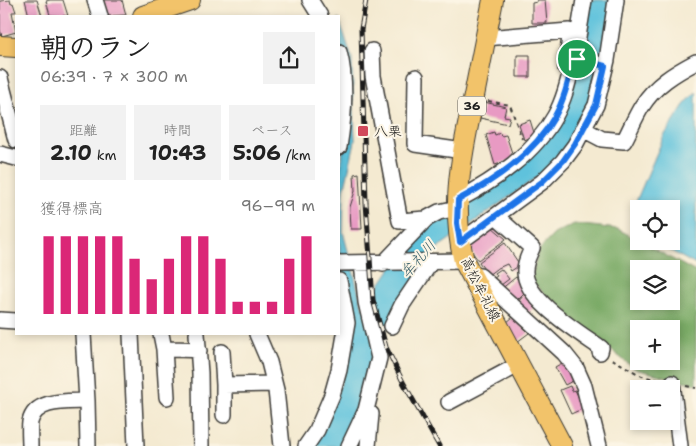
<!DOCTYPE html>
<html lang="ja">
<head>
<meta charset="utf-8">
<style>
  body { margin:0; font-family:"Shantell Sans","Klee One",sans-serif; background:#f2f2f2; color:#222; height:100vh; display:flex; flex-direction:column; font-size:19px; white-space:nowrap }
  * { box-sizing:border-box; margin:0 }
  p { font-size:16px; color:#767676 }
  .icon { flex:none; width:28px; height:28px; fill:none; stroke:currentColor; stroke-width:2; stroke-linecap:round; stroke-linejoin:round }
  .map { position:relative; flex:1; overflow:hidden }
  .drawer { position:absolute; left:15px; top:15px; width:325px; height:320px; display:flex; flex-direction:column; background:#fff; border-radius:0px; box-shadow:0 2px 8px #0003 }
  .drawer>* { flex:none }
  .controls { position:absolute; left:630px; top:200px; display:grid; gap:10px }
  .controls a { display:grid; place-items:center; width:50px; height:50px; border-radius:0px; background:#fff; box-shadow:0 2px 8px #0003; font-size:25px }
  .pin { position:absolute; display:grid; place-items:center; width:42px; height:42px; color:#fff; margin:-21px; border:2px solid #fff; border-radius:50%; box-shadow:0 1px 5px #0007 }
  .round { display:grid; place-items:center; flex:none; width:52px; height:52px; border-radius:0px; background:#f2f2f2 }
  .headline { display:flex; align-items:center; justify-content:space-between; height:85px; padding:0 25px }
  h1 { font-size:28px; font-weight:700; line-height:38px }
  .metrics { display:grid; grid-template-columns:repeat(3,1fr); gap:8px; height:85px; padding:5px 25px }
  .metrics div { display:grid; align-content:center; border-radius:0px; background:#f2f2f2; text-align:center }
  .metrics b { font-size:21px; font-weight:700 }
  .metrics small { font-size:14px; font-weight:400 }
  .metrics p { font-size:14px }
  .chart { height:140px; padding:10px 25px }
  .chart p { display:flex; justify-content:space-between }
  .chart svg { width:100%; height:90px; margin-top:5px; stroke:#db2777; stroke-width:6 }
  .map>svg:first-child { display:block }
</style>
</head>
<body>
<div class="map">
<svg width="696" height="446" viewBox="0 0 696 446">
  <rect width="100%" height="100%" fill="#fcf5e5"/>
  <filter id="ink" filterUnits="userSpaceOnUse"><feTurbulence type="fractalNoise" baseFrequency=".02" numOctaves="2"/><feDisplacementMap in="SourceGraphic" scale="10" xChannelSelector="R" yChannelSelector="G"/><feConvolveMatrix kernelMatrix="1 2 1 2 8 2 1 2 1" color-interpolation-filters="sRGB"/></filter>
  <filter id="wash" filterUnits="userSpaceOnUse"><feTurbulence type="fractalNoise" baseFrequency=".0096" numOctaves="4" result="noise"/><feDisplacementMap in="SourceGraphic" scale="20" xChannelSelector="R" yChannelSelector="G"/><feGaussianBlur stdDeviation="1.12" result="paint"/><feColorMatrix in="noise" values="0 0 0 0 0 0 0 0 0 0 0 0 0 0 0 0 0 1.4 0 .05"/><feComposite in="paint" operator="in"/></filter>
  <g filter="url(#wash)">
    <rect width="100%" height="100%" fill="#f4ead1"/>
    <path fill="#7aaa66" stroke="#4b6341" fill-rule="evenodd" d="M574,224L618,229L696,272V384L635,369L559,309L531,280L538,251L554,234ZM639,269H671V301H639ZM639,329H671V361H639Z"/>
    <path fill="#5ec2dc" stroke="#3d6f7c" d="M589,0H612L604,52L587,111L563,151L547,170L433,251L421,267L387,327L375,359L365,403L343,446H310L341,384L342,277L339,241V179L348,115L342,51L339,41V19L352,58L355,141L344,191L343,232L363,309L405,248L429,226L553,126Z
      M696,92V265L653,241H671V209H639V226L635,222V204L664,136L684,105Z"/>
    <g id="blocks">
      <path fill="#e89ac3" d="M10,0L11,4L13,3L16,12H12L16,32L2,36L0,30V1Z
        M25,0H37L42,16H29Z
        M50,0H63L68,16L50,15L46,1Z
        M103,0H122L126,15L108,16Z
        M537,0H545L547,23H532V3L537,2Z
        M517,55H530V77H517Z
        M484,102L506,107L504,116L510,117L508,124L480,118Z
        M530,120L535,136L524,140L519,124Z
        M494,132L495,135L500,133L501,136L506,135L514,159L495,165L486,135Z
        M359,173L362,229H351L350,207L355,191L354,174Z
        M492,227L506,239L478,260L467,245Z
        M505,243L520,265L511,271L507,264L496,269L488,275L479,262Z
        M501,269L509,279L497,288V281L494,278L497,276L495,273Z
        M516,277L526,291L513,304L500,290Z
        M524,295L536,305L527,314L516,304Z
        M513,317L529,333L517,342L506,323Z
        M564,362L574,380L565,385L555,367Z
        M570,386L572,391L575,390L584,408L571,414L560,390Z"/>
    </g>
  </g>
  <g filter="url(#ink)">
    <use href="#blocks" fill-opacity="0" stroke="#3c3b37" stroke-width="1"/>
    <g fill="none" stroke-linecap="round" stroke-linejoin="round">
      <defs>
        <path id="minor" d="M95,0L100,16
          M310,0L320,16
          M485,38L569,31L570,37L566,68
          M576,49L584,0
          M372,51L373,76L400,221L426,219
          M339,52C347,82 344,116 339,147
          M416,77L415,144L463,151
          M0,78L16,140
          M583,129L602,139L624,141C630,130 635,117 642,106C655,85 675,73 696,62
          M0,154L16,158
          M458,200C495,180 534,154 555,116C565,98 569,78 574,58L605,66
          M496,216L532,248C529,255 525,262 525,270C523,299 580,333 601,348L600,352
          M460,242L542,182L563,161L575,145L596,105L607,60L616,0
          M339,263L464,261
          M383,264L426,219L439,212L457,208
          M473,276H480L564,353L576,368L584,386L599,446
          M0,320L16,321
          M392,326L402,305L431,262
          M131,334L136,446
          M161,334L164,349L167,397
          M197,334L200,373L201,446
          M257,334L269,362L276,390L282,446
          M164,349C173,350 193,348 199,351
          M222,352L224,385
          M672,383L680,446
          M87,401L88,446
          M449,402L520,364
          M366,410L371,414L368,446
          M224,415V385L274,384
          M30,446C30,438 29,429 30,422C35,398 69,402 87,401L83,334
          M306,446L317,430L332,395L339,370L347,323L339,281
          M349,446L366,410L379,358L366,302L362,263"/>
        <path id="major" d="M493,0C486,35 479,70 472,106C461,157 451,209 464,261L562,446
          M143,16L190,0
          M0,46L16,47"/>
      </defs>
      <use href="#minor" stroke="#3c3b37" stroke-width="18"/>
      <use href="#major" stroke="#3c3b37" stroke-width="22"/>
      <path stroke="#3c3b37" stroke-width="2" stroke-dasharray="4 4" stroke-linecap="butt" d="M488,101L510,105L522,139
        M612,359L642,376L659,380
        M686,386L696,388"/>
      <use href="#minor" stroke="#fff" stroke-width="15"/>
      <use href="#major" stroke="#f2c36a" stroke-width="20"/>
      <defs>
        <path id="rail" d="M366,0L361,29L366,203L373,300L386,347L403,382L439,446"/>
      </defs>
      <use href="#rail" stroke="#1c1c1c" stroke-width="5"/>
      <use href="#rail" stroke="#fcf5e5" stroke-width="3" stroke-dasharray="9" stroke-linecap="butt"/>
    </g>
  </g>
  <g fill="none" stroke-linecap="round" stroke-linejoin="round" filter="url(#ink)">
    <defs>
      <path id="route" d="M574,58L605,66L596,105L575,144L563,161L542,182L460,242L457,223L458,200C495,180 534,154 555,116C565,98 569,78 574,58Z"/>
    </defs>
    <use href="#route" stroke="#fff" stroke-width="10"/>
    <use href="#route" stroke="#1a73e8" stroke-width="6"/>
  </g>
  <rect fill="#d1495b" stroke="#fcf5e5" stroke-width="2" x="357" y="125" width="12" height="12" rx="2.5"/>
  <g text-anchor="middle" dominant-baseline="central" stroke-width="4" stroke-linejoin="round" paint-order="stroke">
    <rect fill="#fcf5e5" stroke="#5f5d58" stroke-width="1" x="458" y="96.5" width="28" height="19" rx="4"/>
    <g font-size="12" font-weight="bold" fill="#1c1c1c">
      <text x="472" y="106">36</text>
    </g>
    <g font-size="14" fill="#1c1c1c" stroke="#fcf5e5" text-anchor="start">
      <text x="374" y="131">八栗</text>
    </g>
    <g font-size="14" fill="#1c1c1c" stroke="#fcf5e5">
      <text transform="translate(481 289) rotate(63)">高松牟礼線</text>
    </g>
    <g font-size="15" font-style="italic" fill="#365e69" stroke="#fcf5e5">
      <text transform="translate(418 259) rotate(-48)">牟礼川</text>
    </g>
  </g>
</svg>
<div class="controls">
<a><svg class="icon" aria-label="locate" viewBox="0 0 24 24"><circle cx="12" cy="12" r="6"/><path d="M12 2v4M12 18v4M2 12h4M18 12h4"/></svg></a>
<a><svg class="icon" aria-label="layers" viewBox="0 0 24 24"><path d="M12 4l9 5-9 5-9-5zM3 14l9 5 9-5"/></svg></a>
<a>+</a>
<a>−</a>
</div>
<div class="pin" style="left:577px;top:59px;background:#1e9e55"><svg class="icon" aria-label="arrive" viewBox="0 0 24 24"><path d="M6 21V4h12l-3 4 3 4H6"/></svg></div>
<section class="drawer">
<div class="headline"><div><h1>朝のラン</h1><p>06:39 · 7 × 300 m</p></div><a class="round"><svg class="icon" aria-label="share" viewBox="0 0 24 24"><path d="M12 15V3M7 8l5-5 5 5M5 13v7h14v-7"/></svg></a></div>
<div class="metrics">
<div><p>距離</p><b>2.10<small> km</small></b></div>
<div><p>時間</p><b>10:43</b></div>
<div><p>ペース</p><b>5:06<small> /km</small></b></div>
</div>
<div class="chart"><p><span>獲得標高</span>96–99 m</p>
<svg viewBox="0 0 160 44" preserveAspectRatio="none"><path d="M5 44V6M15 44V6M25 44V6M35 44V6M45 44V6M55 44V17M65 44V27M75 44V17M85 44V6M95 44V6M105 44V17M115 44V38M125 44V38M135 44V38M145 44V17M155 44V6"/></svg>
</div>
</section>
</div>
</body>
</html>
